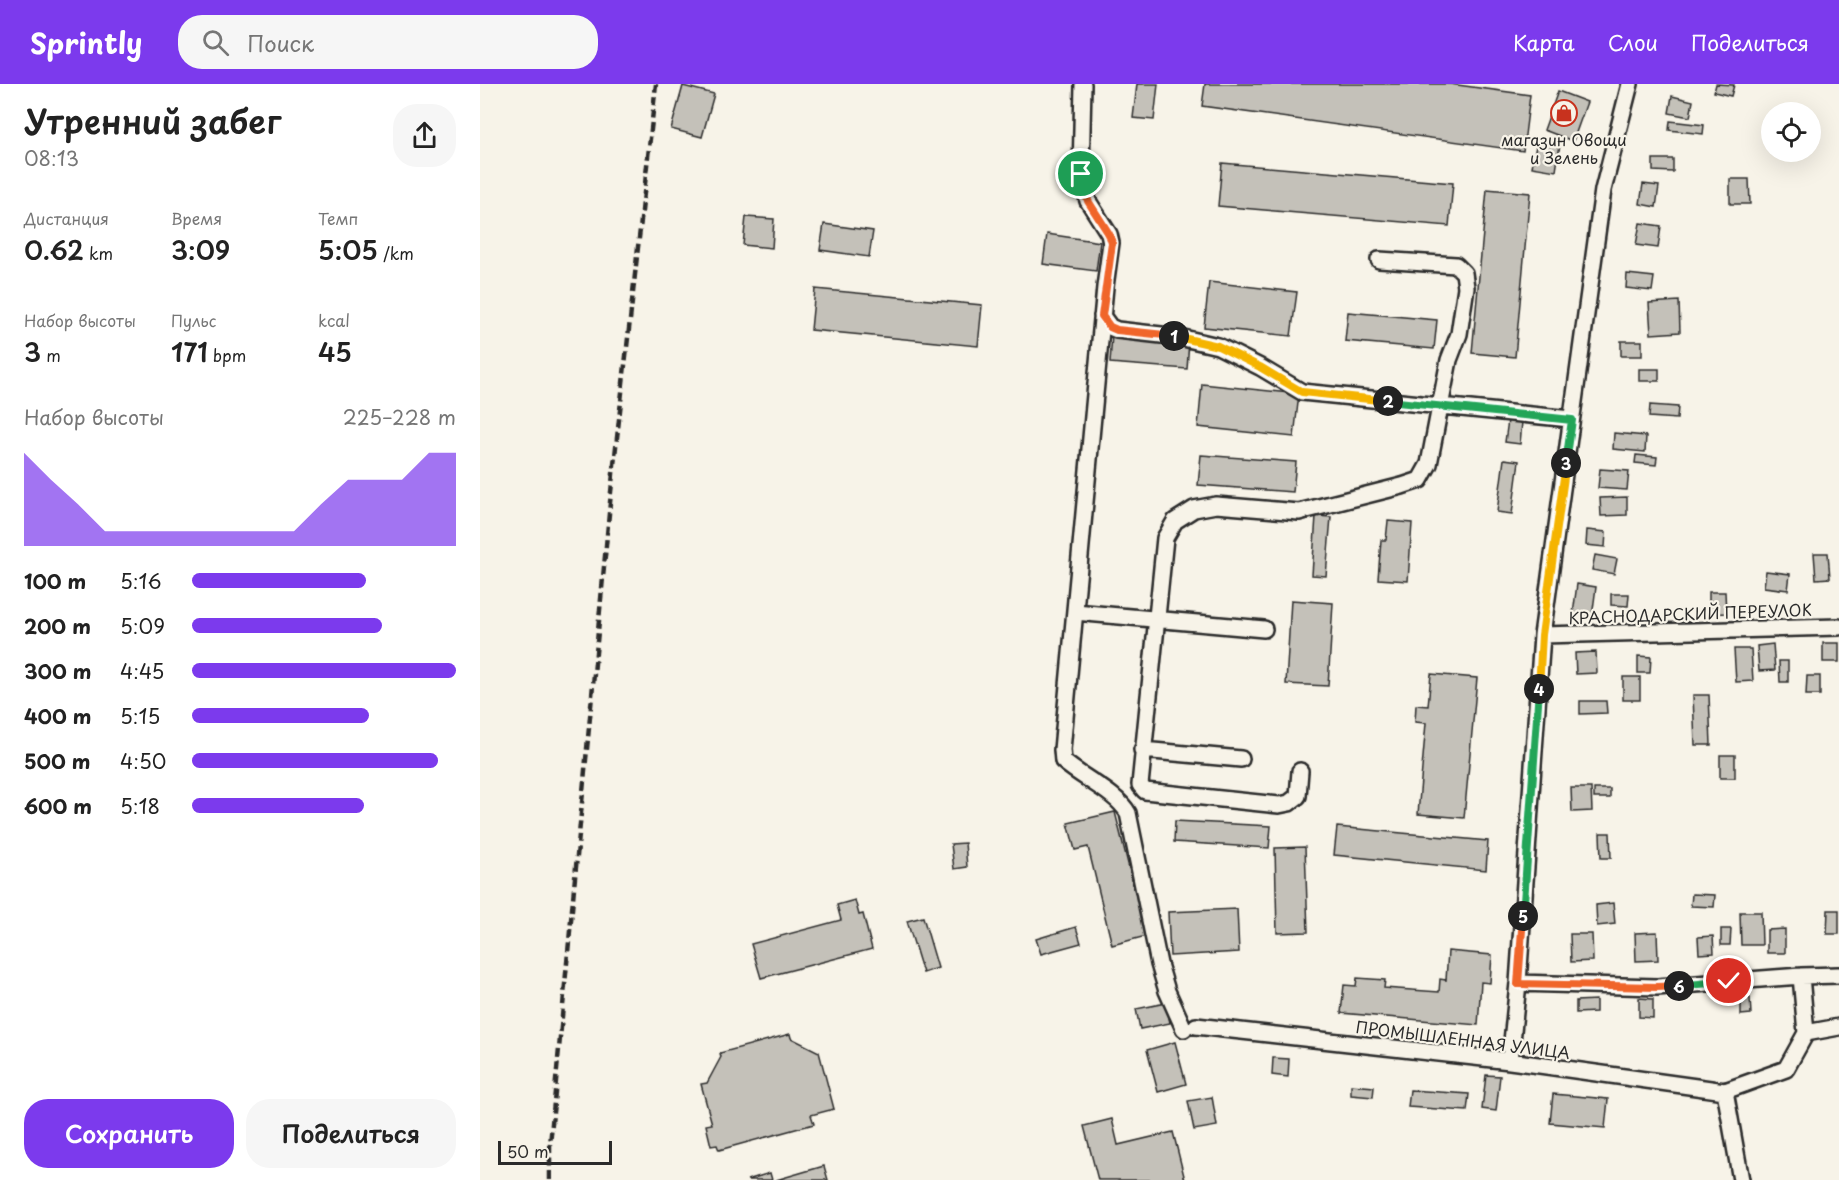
<!DOCTYPE html>
<html lang="ru">
<head>
<meta charset="utf-8">
<style>
  body { margin:0; font-family:"Playpen Sans",sans-serif; background:#f6f6f6; color:#222; height:100vh; display:flex; flex-direction:column; font-size:22px; white-space:nowrap }
  * { box-sizing:border-box; margin:0 }
  p { font-size:20px; color:#767676 }
  .icon { flex:none; width:33px; height:33px; fill:none; stroke:currentColor; stroke-width:2; stroke-linecap:round; stroke-linejoin:round }
  .map { position:relative; flex:1; overflow:hidden }
  .side { display:flex; flex-direction:column; background:#fff; width:480px }
  .side>* { flex:none }
  .tools { position:absolute; left:1281px; top:18px; display:grid; gap:12px }
  .tools a { display:grid; place-items:center; width:60px; height:60px; border-radius:50%; background:#fff; box-shadow:0 6px 24px #0002; font-size:30px }
  .scale { position:absolute; left:18px; bottom:15px; width:114px; box-sizing:border-box; padding-left:6px; border:3px solid #2b2b2b; border-top:0; font-size:16px; line-height:21px; white-space:nowrap; color:#2b2b2b; -webkit-text-stroke:4px #f7f3e8; paint-order:stroke }
  .pin { position:absolute; display:grid; place-items:center; width:51px; height:51px; color:#fff; margin:-26px; border:3px solid #fff; border-radius:50%; box-shadow:0 2px 6px #0007 }
  .km { position:absolute; width:30px; height:30px; margin:-15px; border-radius:50%; background:#222; color:#fff; font-size:16px; line-height:30px; text-align:center }
  .round { display:grid; place-items:center; flex:none; width:63px; height:63px; border-radius:24px; background:#f6f6f6 }
  .overview { display:flex; align-items:center; justify-content:space-between; height:102px; padding:0 24px }
  h1 { font-size:33px; font-weight:600; line-height:45px }
  .figures { display:grid; grid-template-columns:repeat(3,1fr); gap:9px; height:102px; padding:6px 24px }
  .figures div { display:grid; align-content:center }
  .figures b { font-size:26px; font-weight:600 }
  .figures small { font-size:16px; font-weight:400 }
  .figures p { font-size:16px }
  .chart { height:168px; padding:12px 24px }
  .chart p { display:flex; justify-content:space-between }
  .chart svg { width:100%; height:108px; margin-top:6px; fill:#7c3aed; opacity:.7 }
  .cta { display:flex; gap:12px; margin-top:auto; padding:12px 24px }
  .cta a { flex:1; height:69px; border-radius:24px; background:#7c3aed; color:#fff; font-size:24px; font-weight:600; line-height:69px; text-align:center }
  .cta a+a { background:#f6f6f6; color:#222 }
  ul { padding:0 24px; list-style:none; font-size:20px }
  li { display:grid; grid-template-columns:96px 72px 1fr; align-items:center; height:45px }
  li i { height:15px; border-radius:8px; background:#7c3aed }
  header { display:flex; align-items:center; gap:36px; box-sizing:border-box; height:84px; padding:0 30px; background:#7c3aed; color:#fff }
  header strong { font-size:28px }
  nav { display:flex; gap:33px; margin-inline-start:auto; font-size:21px }
  .search { width:420px; height:54px; background:#f6f6f6; display:flex; align-items:center; gap:15px; box-sizing:border-box; padding:0 21px; border-radius:24px; color:#767676; font-size:22px }
  main { display:flex; flex:1; min-height:0 }
  .map>svg:first-child { display:block }
</style>
</head>
<body>
<header>
<strong>Sprintly</strong>
<div class="search"><svg class="icon" aria-label="search" viewBox="0 0 24 24"><circle cx="10" cy="10" r="6"/><path d="M15 15l6 6"/></svg>Поиск</div>
<nav><a>Карта</a><a>Слои</a><a>Поделиться</a></nav>
</header>
<main>
<section class="side">
<div class="overview"><div><h1>Утренний забег</h1><p>08:13</p></div><a class="round"><svg class="icon" aria-label="share" viewBox="0 0 24 24"><path d="M12 15V3M7 8l5-5 5 5M5 13v7h14v-7"/></svg></a></div>
<div class="figures">
<div><p>Дистанция</p><b>0.62<small> km</small></b></div>
<div><p>Время</p><b>3:09</b></div>
<div><p>Темп</p><b>5:05<small> /km</small></b></div>
</div>
<div class="figures">
<div><p>Набор высоты</p><b>3<small> m</small></b></div>
<div><p>Пульс</p><b>171<small> bpm</small></b></div>
<div><p>kcal</p><b>45</b></div>
</div>
<div class="chart"><p><span>Набор высоты</span>225–228 m</p>
<svg viewBox="0 0 160 44" preserveAspectRatio="none"><path d="M0 44V6L10 17L20 27L30 38L40 38L50 38L60 38L70 38L80 38L90 38L100 38L110 27L120 17L130 17L140 17L150 6L160 6V44z"/></svg>
</div>
<ul>
<li><b>100 m</b>5:16<i style="width:66%"></i></li>
<li><b>200 m</b>5:09<i style="width:72%"></i></li>
<li><b>300 m</b>4:45<i style="width:100%"></i></li>
<li><b>400 m</b>5:15<i style="width:67%"></i></li>
<li><b>500 m</b>4:50<i style="width:93%"></i></li>
<li><b>600 m</b>5:18<i style="width:65%"></i></li>
</ul>
<div class="cta"><a>Сохранить</a><a>Поделиться</a></div>
</section>
<div class="map">
<svg width="1359" height="1096" viewBox="0 0 1359 1096">
  <rect width="100%" height="100%" fill="#f7f3e8"/>
  <filter id="ink" filterUnits="userSpaceOnUse"><feTurbulence type="fractalNoise" baseFrequency=".0167" numOctaves="2"/><feDisplacementMap in="SourceGraphic" scale="12" xChannelSelector="R" yChannelSelector="G"/><feConvolveMatrix kernelMatrix="1 2 1 2 8 2 1 2 1" color-interpolation-filters="sRGB"/></filter>
  <g filter="url(#ink)">
    <path fill="#c4c1b9" stroke="#2b2b2b" stroke-width="1.5" d="M657,0H678L674,36L653,34Z
      M725,0H970L1050,11L1043,67L722,22Z
      M1236,0L1254,1L1251,12L1234,8Z
      M203,2L234,10L222,53L191,45Z
      M1078,7L1107,18L1093,57L1064,46Z
      M1192,12L1213,17L1210,33L1189,29Z
      M1190,37L1224,41L1223,50L1189,46Z
      M1057,56L1080,60L1076,87L1052,83Z
      M1173,75H1193V88L1173,87Z
      M742,79L973,99L969,142L738,122Z
      M1250,95H1269L1270,120H1250Z
      M1163,100L1179,102L1176,123L1160,120Z
      M1007,105L1050,109L1035,273L992,269Z
      M266,133L294,135L292,164L263,161Z
      M1160,139L1181,142L1178,164L1156,161Z
      M344,140L393,147L389,173L340,166Z
      M567,150L620,158L616,187L563,180Z
      M1147,190L1174,193L1172,207L1146,204Z
      M729,198L817,208L811,252L724,243Z
      M335,205L502,221L498,262L331,246Z
      M1199,217L1200,248L1171,250L1169,219Z
      M868,228L957,236L954,265L865,257Z
      M632,251L709,257L707,285L630,279Z
      M1141,257H1162V272H1141Z
      M1159,285H1179V297H1159Z
      M722,300L819,310L814,353L718,343Z
      M1170,321L1198,323L1197,335L1169,333Z
      M1028,336L1042,338L1040,360L1025,358Z
      M1134,349L1166,352L1165,368L1133,365Z
      M721,371L816,378L813,408L718,401Z
      M1156,371L1177,373L1176,381L1155,379Z
      M1024,375L1039,377L1032,430L1017,428Z
      M1120,385L1149,387L1147,406L1118,404Z
      M1147,413V431L1121,432L1120,414Z
      M836,432L851,433L846,492L832,491Z
      M908,437L932,439L928,497L898,495L901,456H906Z
      M1107,446L1126,448L1125,463L1106,461Z
      M1334,469H1348L1350,494L1336,495Z
      M1115,471L1137,475L1134,490L1112,486Z
      M1286,487L1310,490L1308,506L1284,503Z
      M1097,500L1116,503L1112,533L1093,530Z
      M1229,508H1245L1246,529L1229,530Z
      M1131,510H1149L1148,522L1131,521Z
      M811,516L853,519L848,602L806,600Z
      M1343,559H1359V578H1343Z
      M1293,560L1295,586L1279,587L1277,562Z
      M1254,565H1271L1273,597L1256,598Z
      M1116,568L1117,589L1096,590L1095,569Z
      M1158,572L1171,573L1170,589H1158Z
      M1299,577H1308V598H1300Z
      M951,590L997,594L984,734L938,730L946,639L935,638L936,621L948,622Z
      M1327,592H1340V611H1326Z
      M1143,593H1160V616H1143Z
      M1213,611H1229L1231,661H1215Z
      M1100,617H1126L1127,629L1100,630Z
      M1240,671H1255V694H1240Z
      M1091,704H1111L1112,727L1092,728Z
      M1114,705H1130V714H1114Z
      M635,728L666,852L632,861L608,763L595,766L588,739Z
      M695,737L791,742L789,764L694,758Z
      M857,743L1008,757L1006,786L854,771Z
      M1120,749H1130L1131,774H1121Z
      M485,759L487,783L474,785L471,760Z
      M825,763L828,848L797,849L795,764Z
      M1212,810L1235,811L1234,823L1211,822Z
      M375,816L379,831L383,830L392,865L281,894L271,860L361,836L357,821Z
      M1133,819L1135,840L1117,842L1116,821Z
      M757,825L759,868L690,872L688,828Z
      M1348,826H1359V850H1347Z
      M1260,828H1281L1282,861H1261Z
      M443,833L458,884L443,889L427,837Z
      M596,843L601,859L561,870L556,855Z
      M1241,845H1251L1250,861H1241Z
      M1305,845V869H1287V846Z
      M1177,848L1178,876L1156,877L1155,849Z
      M1090,850H1112L1113,877L1091,878Z
      M1233,852L1234,869L1219,870L1218,853Z
      M968,867L1012,871L1010,899L1001,898L998,941L861,929L864,901L876,902L877,894L905,896L904,904L959,908L960,895L966,896Z
      M1159,914L1173,915V934L1159,933Z
      M1261,914H1270L1271,930L1261,931Z
      M1116,916V928L1096,929V917Z
      M686,919L690,939L660,945L656,925Z
      M310,950L311,954L339,968L354,1025L331,1031L334,1040L239,1066L237,1061L231,1062L226,1041L232,1040L221,1000L227,999L241,973L240,969Z
      M695,958L706,1000L678,1008L667,966Z
      M793,974L809,975L808,993L792,991Z
      M1006,991L1020,992L1016,1027L1002,1025Z
      M871,1001L894,1003L893,1013L871,1011Z
      M930,1006L989,1010L987,1027L928,1023Z
      M1073,1010L1128,1015L1125,1044L1070,1039Z
      M732,1013L737,1042L714,1046L708,1017Z
      M632,1035L638,1061L693,1048L705,1096H618L604,1042Z
      M344,1082L348,1096H296Z
      M290,1089L292,1096H267Z"/>
    <g fill="none" stroke-linecap="round" stroke-linejoin="round">
      <defs>
        <path id="minor" d="M603,0L601,90L608,117L629,150L631,159L625,203L582,666L583,677C602,694 637,709 648,729L679,880L687,907L704,945
          M622,232L630,243L637,246L699,253L738,262L780,283L822,308L1091,335
          M595,528L784,545
          M1062,551L1359,543
          M662,666L761,675
          M820,687L818,712L809,719L799,721L665,707L660,701L685,454L695,437L714,425L736,421L819,428L922,402L940,396L949,380L969,276L979,250L986,203L984,189L976,181L899,176
          M1038,899L1177,903L1321,892L1359,891
          M716,942L1030,977L1245,1007
          M1326,949L1359,943
          M1030,977L1038,899L1062,551L1123,106L1150,0
          M1261,1096L1245,1007L1306,985L1326,949L1321,892"/>
      </defs>
      <use href="#minor" stroke="#2b2b2b" stroke-width="20"/>
      <use href="#minor" stroke="#f7f3e8" stroke-width="15"/>
      <path stroke="#2b2b2b" stroke-width="4.5" stroke-dasharray="9 4.5" stroke-linecap="butt" d="M70,1096V1061L131,408L176,0"/>
    </g>
  </g>
  <g fill="none" stroke-linecap="round" stroke-linejoin="round" filter="url(#ink)">
    <defs>
      <path id="split-1" d="M601,90L608,117L629,150L632,159L622,232L630,243L637,246L694,252"/>
      <path id="split-2" d="M694,252L738,262L780,283L822,308L908,317"/>
      <path id="split-3" d="M908,317L1092,336L1086,379"/>
      <path id="split-4" d="M1059,605L1062,551L1086,379"/>
      <path id="split-5" d="M1043,832L1059,605"/>
      <path id="split-6" d="M1043,832L1038,900L1177,903L1199,902"/>
      <path id="split-7" d="M1199,902L1249,897"/>
    </defs>
    <use href="#split-1" stroke="#fff" stroke-width="12"/>
    <use href="#split-2" stroke="#fff" stroke-width="12"/>
    <use href="#split-3" stroke="#fff" stroke-width="12"/>
    <use href="#split-4" stroke="#fff" stroke-width="12"/>
    <use href="#split-5" stroke="#fff" stroke-width="12"/>
    <use href="#split-6" stroke="#fff" stroke-width="12"/>
    <use href="#split-7" stroke="#fff" stroke-width="12"/>
    <use href="#split-1" stroke="#f0652b" stroke-width="8"/>
    <use href="#split-2" stroke="#f5b400" stroke-width="8"/>
    <use href="#split-3" stroke="#22a559" stroke-width="8"/>
    <use href="#split-4" stroke="#f5b400" stroke-width="8"/>
    <use href="#split-5" stroke="#22a559" stroke-width="8"/>
    <use href="#split-6" stroke="#f0652b" stroke-width="8"/>
    <use href="#split-7" stroke="#22a559" stroke-width="8"/>
  </g>
  <defs>
    <symbol id="shop-ring" viewBox="-11 -11 22 22"><circle r="9.5" fill="#f7f3e8" stroke="#c8321e" stroke-width="1.5"/><path d="M-5-2.5h2.3a2.7 3.5 0 0 1 5.4 0H5L5.5 6h-11ZM-1.5-2.5h3a1.5 2.3 0 0 0-3 0Z" fill="#c8321e"/></symbol>
  </defs>
  <g fill-rule="evenodd">
    <use href="#shop-ring" x="1069" y="14" width="30" height="30"/>
  </g>
  <g text-anchor="middle" dominant-baseline="central" stroke-width="4.5" stroke-linejoin="round" paint-order="stroke">
    <g font-size="16" fill="#2b2b2b" stroke="#f7f3e8">
      <text x="1084" y="55">магазин Овощи<tspan x="1084" dy="18">и Зелень</tspan></text>
    </g>
    <g font-size="16" fill="#2b2b2b" stroke="#f7f3e8">
      <text transform="translate(1210 529) rotate(-2)">КРАСНОДАРСКИЙ ПЕРЕУЛОК</text>
      <text transform="translate(983 955) rotate(7)">ПРОМЫШЛЕННАЯ УЛИЦА</text>
    </g>
  </g>
</svg>
<div class="tools">
<a><svg class="icon" aria-label="locate" viewBox="0 0 24 24"><circle cx="12" cy="12" r="6"/><path d="M12 2v4M12 18v4M2 12h4M18 12h4"/></svg></a>
</div>
<div class="scale">50 m</div>
<div class="pin" style="left:601px;top:90px;background:#1e9e55"><svg class="icon" aria-label="arrive" viewBox="0 0 24 24"><path d="M6 21V4h12l-3 4 3 4H6"/></svg></div>
<div class="pin" style="left:1249px;top:897px;background:#d93025"><svg class="icon" aria-label="check" viewBox="0 0 24 24"><path d="M5 12l5 5 9-10"/></svg></div>
<b class="km" style="left:694px;top:252px">1</b>
<b class="km" style="left:908px;top:317px">2</b>
<b class="km" style="left:1086px;top:379px">3</b>
<b class="km" style="left:1059px;top:605px">4</b>
<b class="km" style="left:1043px;top:832px">5</b>
<b class="km" style="left:1199px;top:902px">6</b>
</div>
</main>
</body>
</html>
